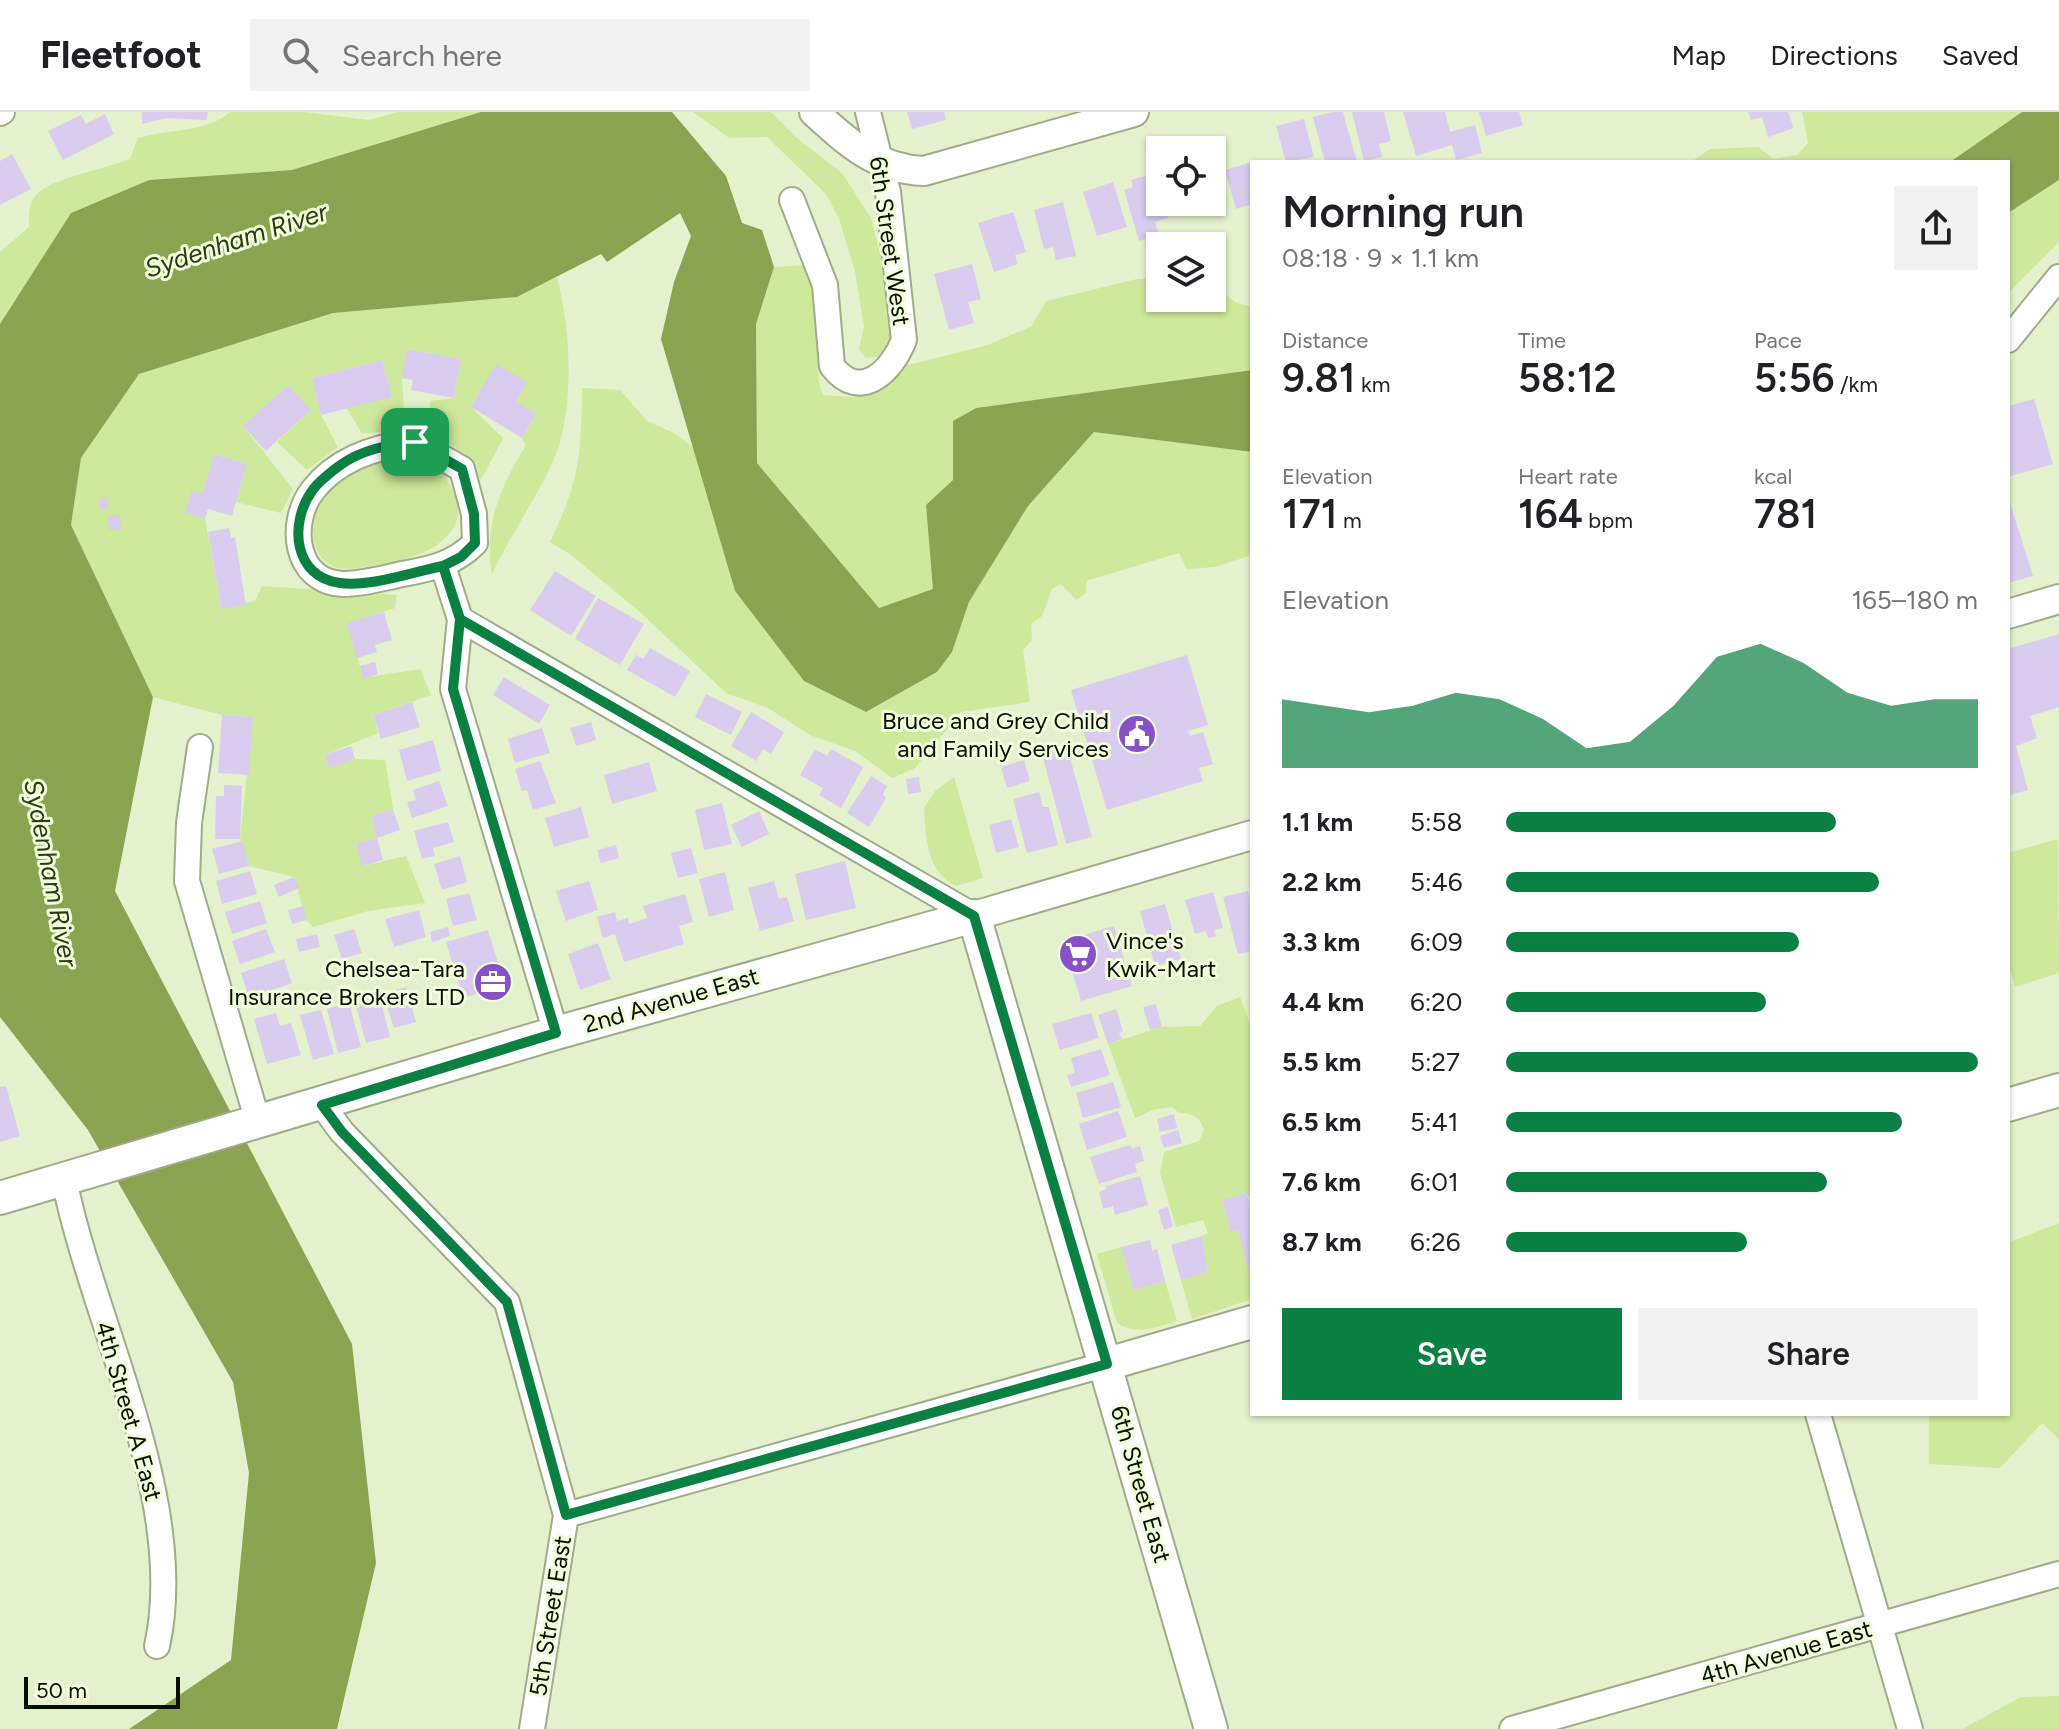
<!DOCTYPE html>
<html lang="en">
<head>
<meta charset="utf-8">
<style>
  body { margin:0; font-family:Figtree,sans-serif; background:#f2f2f2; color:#202124; height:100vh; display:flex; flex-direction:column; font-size:30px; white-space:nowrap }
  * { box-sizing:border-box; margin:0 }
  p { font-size:26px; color:#757577 }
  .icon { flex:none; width:44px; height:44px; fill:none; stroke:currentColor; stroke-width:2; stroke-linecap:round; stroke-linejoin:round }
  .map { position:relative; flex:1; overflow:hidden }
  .sheet { position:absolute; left:1250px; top:48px; width:760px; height:1256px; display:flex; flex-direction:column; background:#fff; border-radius:0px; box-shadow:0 2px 6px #0004 }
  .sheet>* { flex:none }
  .controls { position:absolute; left:1146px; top:24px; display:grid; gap:16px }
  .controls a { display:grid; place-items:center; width:80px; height:80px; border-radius:0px; background:#fff; box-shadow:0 2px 6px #0004; font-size:40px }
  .scale { position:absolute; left:24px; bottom:20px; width:156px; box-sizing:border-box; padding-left:8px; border:4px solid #0a0e04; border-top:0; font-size:22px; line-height:28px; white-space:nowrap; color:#0a0e04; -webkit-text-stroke:6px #f1feda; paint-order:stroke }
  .pin { position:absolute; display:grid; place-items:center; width:68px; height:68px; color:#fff; margin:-34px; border-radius:16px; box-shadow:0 4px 12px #0006 }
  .round { display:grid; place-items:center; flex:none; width:84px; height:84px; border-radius:0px; background:#f2f2f2 }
  .overview { display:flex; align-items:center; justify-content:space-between; height:136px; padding:0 32px }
  h1 { font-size:44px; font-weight:600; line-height:60px }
  .stats { display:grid; grid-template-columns:repeat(3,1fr); gap:12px; height:136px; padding:8px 32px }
  .stats div { display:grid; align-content:center }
  .stats b { font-size:40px; font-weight:600 }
  .stats small { font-size:22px; font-weight:400 }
  .stats p { font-size:22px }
  .chart { height:224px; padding:16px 32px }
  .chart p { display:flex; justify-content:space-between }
  .chart svg { width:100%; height:144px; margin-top:8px; fill:#0b8043; opacity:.7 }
  .primary-button { display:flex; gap:16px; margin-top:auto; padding:16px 32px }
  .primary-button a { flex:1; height:92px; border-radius:0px; background:#0b8043; color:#fff; font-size:32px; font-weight:600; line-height:92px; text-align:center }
  .primary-button a+a { background:#f2f2f2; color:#202124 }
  ul { padding:0 32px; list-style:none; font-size:26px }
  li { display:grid; grid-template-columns:128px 96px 1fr; align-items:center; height:60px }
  li i { height:20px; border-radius:10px; background:#0b8043 }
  header { display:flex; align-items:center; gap:48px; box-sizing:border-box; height:112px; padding:0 40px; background:#fff; border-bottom:2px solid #e0e0e0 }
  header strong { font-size:38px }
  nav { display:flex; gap:44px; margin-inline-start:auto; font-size:28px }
  .search { width:560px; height:72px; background:#f2f2f2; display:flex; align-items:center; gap:20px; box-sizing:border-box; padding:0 28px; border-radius:0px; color:#757577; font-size:30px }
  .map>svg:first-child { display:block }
</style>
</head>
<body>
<header>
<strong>Fleetfoot</strong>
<div class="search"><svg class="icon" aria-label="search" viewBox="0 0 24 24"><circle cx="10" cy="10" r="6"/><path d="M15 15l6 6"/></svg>Search here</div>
<nav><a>Map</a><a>Directions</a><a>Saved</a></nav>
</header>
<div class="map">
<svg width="2059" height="1617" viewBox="0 0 2059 1617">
  <rect width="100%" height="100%" fill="#e4f1cd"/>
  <path fill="#cee89c" d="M230,0H304L369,8L398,0H481L292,58L149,68L71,101L0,212V140L29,115C29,105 28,93 35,84C48,67 108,56 130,47L138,26C167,17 207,21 230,0Z
    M693,0H771L798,27L842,61L871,106L886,165L893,235L882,244L866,246L859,237L864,214L855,159L839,107L826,82L767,25L729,26Z
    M1802,0H2022L1950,50H1691L1710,37L1758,35L1774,47L1797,43L1808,31Z
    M2059,68V130L2008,181V101Z
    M809,153C818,181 819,211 820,241C820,260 815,263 823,283L852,285L877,278L908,253L988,233L1032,214L1046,189L1137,167L1160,166V186H1212V173L1237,191L1252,195V258L976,296L954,368L926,393L934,477L879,496L757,351L756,212L774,155Z
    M557,165C571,218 576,302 551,354C533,391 510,424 492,462C483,413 501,374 526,333L522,326L536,302L516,289L496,253L471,295L503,326L481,368L456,335L431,322L430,289L454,286L461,247L408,237L402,266L405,317L362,322L347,296L392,285L382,248L312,266L321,303L338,335L307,358L277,330L311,298L288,273L243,314L293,377L281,401L236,390L247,352L215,342L202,382L191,379L185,399L205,406L221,497L255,489L262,474L397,483L395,496L348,511L363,566L420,557L431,583L373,603L378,621L325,643L330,655L355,647L385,648L393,697L371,704L377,726L356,733L363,754L406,744L425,791L368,799L313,815L306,808L294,765L249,754L240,727L253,605L222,603L153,585L71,413L81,346L139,262L333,201L517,185Z
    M582,276L620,278L647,309L674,321L694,336L735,479L804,569L866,600L936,561L952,540L969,490L1028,394L1094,320L1252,340V443L1215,455L1187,457L1179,441L1086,469V481L1076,488L1061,472L1052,477L1042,504L1031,512L1032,528L1023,538L1030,590L961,600L915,656L892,666L855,639L810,623L768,596L726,581L640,500L570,442L550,430C580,368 581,344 582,276Z
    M416,340C493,394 456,443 376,453C365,454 350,459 339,456C306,449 309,405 324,385C347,354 381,346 416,340Z
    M954,665L983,766L956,774C926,760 926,725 924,696L935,679Z
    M2058,727L2059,861L2015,875L2008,850V741Z
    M1240,885L1252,917V1088L1246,1081L1222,1088L1231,1120L1238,1118L1248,1156H1252V1187L1192,1207L1181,1168L1208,1160L1202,1124L1208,1121L1203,1108L1176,1115L1160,1061L1164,1040L1199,1029L1204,1018C1200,1005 1193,1001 1179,1001L1172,995L1153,998L1135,1006L1108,932L1162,915L1200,914L1217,894Z
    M2059,1111V1327L2042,1311L2000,1356L1929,1352V1302H2008V1131Z
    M1121,1135L1133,1178L1165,1169L1177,1209C1155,1215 1138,1224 1117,1211L1097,1142Z
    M2059,1584V1617H1962L2021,1585Z"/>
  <path fill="#8aa452" d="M481,0H672L726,64L742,111L762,118L774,155L756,212L757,351L879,496L933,477L926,393L953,368V309L976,296L1252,258V340L1094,320L1028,394L969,490L952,540L937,560L866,600L804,569L735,479L661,227L674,170L691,124L680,101L607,150L601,142L517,185L333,201L139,262L81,346L71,413L153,585L115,779L352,1232L376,1451L337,1617H129L231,1548L249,1361L233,1270L88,1018L0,905V212L71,101L149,68L292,58Z
    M2022,0H2059V68L2008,101V50H1950Z"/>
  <path fill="#d9ccef" d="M142,0H208L206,8L166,6L142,12Z
    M907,0H944L946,8L912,17Z
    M1333,0H1343L1357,50H1325L1313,5Z
    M1352,0H1384L1391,29L1379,32L1382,45L1364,49Z
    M1403,0H1445L1450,20L1475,13L1482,41L1456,48L1452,33L1416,44Z
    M1479,0H1519L1523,13L1486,24Z
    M1748,0H1788L1794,16L1768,25L1762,5L1751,8Z
    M105,2L114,22L63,48L48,19L81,3L86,12Z
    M1304,7L1314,45L1286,50L1276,14Z
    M12,42L31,77L0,93V49Z
    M1252,50V92L1236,97L1225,58Z
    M1149,63L1151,69L1157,67L1160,90H1164L1168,106L1155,110L1159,123L1139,129L1124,78L1133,75L1131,68Z
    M1213,66L1221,94L1187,104L1183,90H1212Z
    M1113,70L1127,115L1097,124L1083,80Z
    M1063,90L1076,144L1056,148L1053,135L1044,137L1034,98Z
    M1013,100L1026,140L1015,143L1018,152L994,160L978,111Z
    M972,152L981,187L968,190L974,211L949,218L934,162Z
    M407,237L461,247L454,286L411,278L413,268L402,266Z
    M382,248L392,285L321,303L312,266Z
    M496,252L527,270L516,289L536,302L522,326L471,295Z
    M288,273L311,298L266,339L243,314Z
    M2034,287L2053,352L2008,365V294Z
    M214,342L247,352L232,404L208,397L205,406L185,400L191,378L202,382Z
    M2008,384L2033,464L2008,471Z
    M100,385L108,386L107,398L99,397Z
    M108,403H120L121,418H109Z
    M229,416L231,426L235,425L246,493L221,497L208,420Z
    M555,459L596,484L571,524L530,498Z
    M598,486L644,512L620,553L575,527Z
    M384,500L392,528L375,533L377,540L357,546L347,511Z
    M2059,522V595L2030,604L2037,626L2016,634L2028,678L2008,684V537Z
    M650,536L690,559L675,585L627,558L636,543L643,547Z
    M1187,543L1208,613L1188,619L1190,624L1203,620L1213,652L1199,656L1203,669L1107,698L1071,578Z
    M375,550L378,562L363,567L360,554Z
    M504,565L550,593L539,612L493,583Z
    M706,582L742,600L731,623L695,605Z
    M412,590L420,615L381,627L373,603Z
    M751,600L784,620L771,642L763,637L756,649L731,634Z
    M222,603L253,605L249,663L218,661Z
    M591,610L596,628L576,634L570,616Z
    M542,616L550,641L515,651L508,627Z
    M433,628L441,659L407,669L399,638Z
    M351,634L355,647L329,656L325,643Z
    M1067,635L1092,725L1066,732L1042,642Z
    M815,637L827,644L831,637L863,655L841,696L819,683L823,676L800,663Z
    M1024,648L1030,669L1007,676L1001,655Z
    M540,649L556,691L533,698L527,678L522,679L515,657Z
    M649,650L657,679L612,692L604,663Z
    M871,664L887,674L883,682L886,686L869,715L847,701Z
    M919,665L921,680L908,682L906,667Z
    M439,669L448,694L412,706L407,690L416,688L413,678Z
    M224,673L242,674L240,727H215L216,684H224Z
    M1039,680L1043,695H1049L1058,733L1027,741L1013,687Z
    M722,691L732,732L704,738L695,698Z
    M581,695L589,725L554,735L545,706Z
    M393,697L400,718L377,726L371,704Z
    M759,699L769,722L742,735L731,713Z
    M1011,707L1019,735L996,741L989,713Z
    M448,710L454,730L433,736L435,744L422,747L414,719Z
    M377,726L383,748L362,754L356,732Z
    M242,729L249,754L219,762L212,737Z
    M616,733L619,746L601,751L597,738Z
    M691,736L698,761L678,766L671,741Z
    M460,744L467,770L442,778L434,752Z
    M845,749L856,796L806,808L795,762Z
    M250,759L257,782L222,792L216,769Z
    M725,760L734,798L709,805L699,767Z
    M294,765L299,776L279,785L274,773Z
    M589,769L598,798L566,809L556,779Z
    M774,769L779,787L787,785L794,809L760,819L748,776Z
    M1248,779L1252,795V839L1238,842L1223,785Z
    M1213,780L1223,816L1214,818L1216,824L1208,826L1206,819L1195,822L1185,788Z
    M469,781L477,808L453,814L446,787Z
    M685,782L693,810L679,814L684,832L624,850L615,822L603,826L597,805L615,800L617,809L628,806L629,812L647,806L643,794Z
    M260,789L267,811L232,822L225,800Z
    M1165,792L1181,847L1155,854L1140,799Z
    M303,794L306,808L292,812L288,798Z
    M419,798L426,825L394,835L385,807Z
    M1114,814L1132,874L1081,889L1065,836L1070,827Z
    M448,815L450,824L432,830L430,820Z
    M266,817L275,840L240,852L232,829Z
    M354,817L362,841L342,847L334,823Z
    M488,818L505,874L463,886L446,830Z
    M317,822L320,835L299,840L296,827Z
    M598,831L611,867L580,878L568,842Z
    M284,847L292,871L249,886L241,861Z
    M406,875L416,910L394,916L383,882Z
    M379,883L390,925L366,931L355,890Z
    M349,891L361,935L338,941L327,897Z
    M1156,892L1162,915L1150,918L1143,895Z
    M1116,897L1123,919L1119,921L1122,927L1108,932L1098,903Z
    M321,898L334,942L313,948L300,903Z
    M276,901L280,914L291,911L301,943L267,952L254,907Z
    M1091,901L1099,926L1060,938L1052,912Z
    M1101,937L1110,963L1071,975L1067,963L1075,961L1071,946Z
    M1113,970L1121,995L1083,1006L1076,981Z
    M6,974L20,1024L0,1030V975Z
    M1118,999L1127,1025L1087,1038L1079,1012Z
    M1174,1002L1177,1016L1160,1020L1157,1007Z
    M1178,1018L1182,1031L1164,1036L1160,1024Z
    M1130,1033L1132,1037L1140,1034L1144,1049L1135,1052L1137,1060L1099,1072L1090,1045Z
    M1140,1064L1148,1093L1115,1103L1113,1094L1103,1097L1099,1080L1106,1077V1074Z
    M1246,1081L1252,1095V1156L1248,1157L1238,1118L1231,1120L1222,1088Z
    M1168,1095L1173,1114L1164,1118L1158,1098Z
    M1202,1124L1208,1160L1181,1168L1171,1133Z
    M1150,1128L1152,1139L1157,1137L1165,1169L1133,1178L1121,1135Z"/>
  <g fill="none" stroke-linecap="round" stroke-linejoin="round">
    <defs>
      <path id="minor" d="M0,1L2,0
        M792,88L825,173L832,254C860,291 892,259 904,228L888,80L868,0
        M2008,228L2059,165
        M415,330L462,357L474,402L475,431C452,454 428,457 398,463C380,467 361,472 343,472C294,470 288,410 313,378C338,346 377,334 415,330Z
        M443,454L460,507L453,577L556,921
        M460,507L974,804
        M200,635L189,711L187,769L258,1010
        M322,993L342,1020L507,1190L566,1403L532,1617
        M64,1067C93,1212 189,1389 157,1534
        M1818,1302L1910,1617
        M566,1403L1107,1252
        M1512,1617L2059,1462"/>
      <path id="tertiary" d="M814,0C848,31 876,57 924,59L1134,0
        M2008,502L2059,487
        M974,804L1252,723"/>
      <path id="secondary" d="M2008,993L2059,978
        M0,1086L556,921L974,804L1211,1617
        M1107,1252L1252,1210"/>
    </defs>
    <use href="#minor" stroke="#9fac89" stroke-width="28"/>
    <use href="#tertiary" stroke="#9fac89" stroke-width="32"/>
    <use href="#secondary" stroke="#9fac89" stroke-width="36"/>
    <use href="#minor" stroke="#fff" stroke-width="24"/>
    <use href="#tertiary" stroke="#fff" stroke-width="28"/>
    <use href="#secondary" stroke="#fff" stroke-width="32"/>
  </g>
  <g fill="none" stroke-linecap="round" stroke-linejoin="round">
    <defs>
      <path id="route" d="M415,330L462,357L474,402L475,431L461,445L443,454L460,507L453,577L556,921L322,993L342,1020L507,1190L566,1403L1107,1252L974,804L460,507L443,454C412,460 372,475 340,471C293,465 289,411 312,379C318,370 331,360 339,354C362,337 388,333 415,330"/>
    </defs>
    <use href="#route" stroke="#fff" stroke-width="16"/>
    <use href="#route" stroke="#0b8043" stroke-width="10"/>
  </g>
  <defs>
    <symbol id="civic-disc" viewBox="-11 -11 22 22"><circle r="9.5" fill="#8851c8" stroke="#f1feda"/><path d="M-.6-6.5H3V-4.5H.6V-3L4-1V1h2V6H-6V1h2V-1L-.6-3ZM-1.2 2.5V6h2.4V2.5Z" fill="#fff"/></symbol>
    <symbol id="supermarket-disc" viewBox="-11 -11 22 22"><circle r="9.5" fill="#8851c8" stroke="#f1feda"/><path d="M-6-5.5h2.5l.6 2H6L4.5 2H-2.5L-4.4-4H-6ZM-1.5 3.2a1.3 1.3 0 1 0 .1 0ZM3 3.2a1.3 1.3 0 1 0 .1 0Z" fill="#fff"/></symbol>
    <symbol id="office-disc" viewBox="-11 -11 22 22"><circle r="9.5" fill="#8851c8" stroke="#f1feda"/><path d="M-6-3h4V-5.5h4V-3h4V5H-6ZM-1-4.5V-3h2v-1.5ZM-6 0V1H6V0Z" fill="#fff"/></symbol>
  </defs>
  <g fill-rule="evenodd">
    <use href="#civic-disc" x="1115" y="600" width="44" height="44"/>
    <use href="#supermarket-disc" x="1056" y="820" width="44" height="44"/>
    <use href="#office-disc" x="471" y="848" width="44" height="44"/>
  </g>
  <g text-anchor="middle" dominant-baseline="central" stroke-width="6" stroke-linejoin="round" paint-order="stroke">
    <g font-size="24" fill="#0a0e04" stroke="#f1feda">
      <text transform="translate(890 129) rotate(82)">6th Street West</text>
      <text transform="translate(671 888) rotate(-16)">2nd Avenue East</text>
      <text transform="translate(129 1299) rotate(74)">4th Street A East</text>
      <text transform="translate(1141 1372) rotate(74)">6th Street East</text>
      <text transform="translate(550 1504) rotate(-81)">5th Street East</text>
      <text transform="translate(1786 1540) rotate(-16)">4th Avenue East</text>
    </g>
    <g font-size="24" fill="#0a0e04" stroke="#f1feda" text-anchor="end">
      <text x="1109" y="608">Bruce and Grey Child<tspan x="1109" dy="28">and Family Services</tspan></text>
      <text x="1106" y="828" text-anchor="start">Vince's<tspan x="1106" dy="28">Kwik-Mart</tspan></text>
      <text x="465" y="856">Chelsea-Tara<tspan x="465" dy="28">Insurance Brokers LTD</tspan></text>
    </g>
    <g font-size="26" font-style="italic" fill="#2f3916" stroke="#f1feda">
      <text transform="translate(236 128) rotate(-18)">Sydenham River</text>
      <text transform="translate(51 761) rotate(79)">Sydenham River</text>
    </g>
  </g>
</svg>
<div class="controls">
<a><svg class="icon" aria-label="locate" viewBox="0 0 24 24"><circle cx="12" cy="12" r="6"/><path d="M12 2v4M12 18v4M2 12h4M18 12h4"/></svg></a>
<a><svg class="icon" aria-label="layers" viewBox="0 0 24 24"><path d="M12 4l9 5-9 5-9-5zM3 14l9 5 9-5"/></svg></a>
</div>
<div class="scale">50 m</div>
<div class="pin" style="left:415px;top:330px;background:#1e9e55"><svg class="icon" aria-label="arrive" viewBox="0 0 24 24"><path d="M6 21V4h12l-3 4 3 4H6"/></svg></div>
<section class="sheet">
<div class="overview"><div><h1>Morning run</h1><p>08:18 · 9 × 1.1 km</p></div><a class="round"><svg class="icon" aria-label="share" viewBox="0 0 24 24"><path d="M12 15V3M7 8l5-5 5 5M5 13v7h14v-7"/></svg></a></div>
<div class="stats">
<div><p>Distance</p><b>9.81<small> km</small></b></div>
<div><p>Time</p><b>58:12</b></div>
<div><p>Pace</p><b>5:56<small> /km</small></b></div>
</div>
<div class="stats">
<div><p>Elevation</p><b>171<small> m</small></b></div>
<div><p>Heart rate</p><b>164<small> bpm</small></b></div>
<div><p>kcal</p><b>781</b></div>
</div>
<div class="chart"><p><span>Elevation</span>165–180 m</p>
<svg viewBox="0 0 160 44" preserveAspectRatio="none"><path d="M0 44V23L10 25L20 27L30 25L40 21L50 23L60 29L70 38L80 36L90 25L100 10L110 6L120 12L130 21L140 25L150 23L160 23V44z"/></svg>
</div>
<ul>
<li><b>1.1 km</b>5:58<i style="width:70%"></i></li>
<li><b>2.2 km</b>5:46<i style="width:79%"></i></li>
<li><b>3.3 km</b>6:09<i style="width:62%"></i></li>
<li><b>4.4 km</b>6:20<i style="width:55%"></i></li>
<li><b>5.5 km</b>5:27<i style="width:100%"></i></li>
<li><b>6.5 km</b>5:41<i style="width:84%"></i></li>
<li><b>7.6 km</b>6:01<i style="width:68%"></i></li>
<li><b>8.7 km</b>6:26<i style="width:51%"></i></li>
</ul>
<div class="primary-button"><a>Save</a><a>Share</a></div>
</section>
</div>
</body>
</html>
